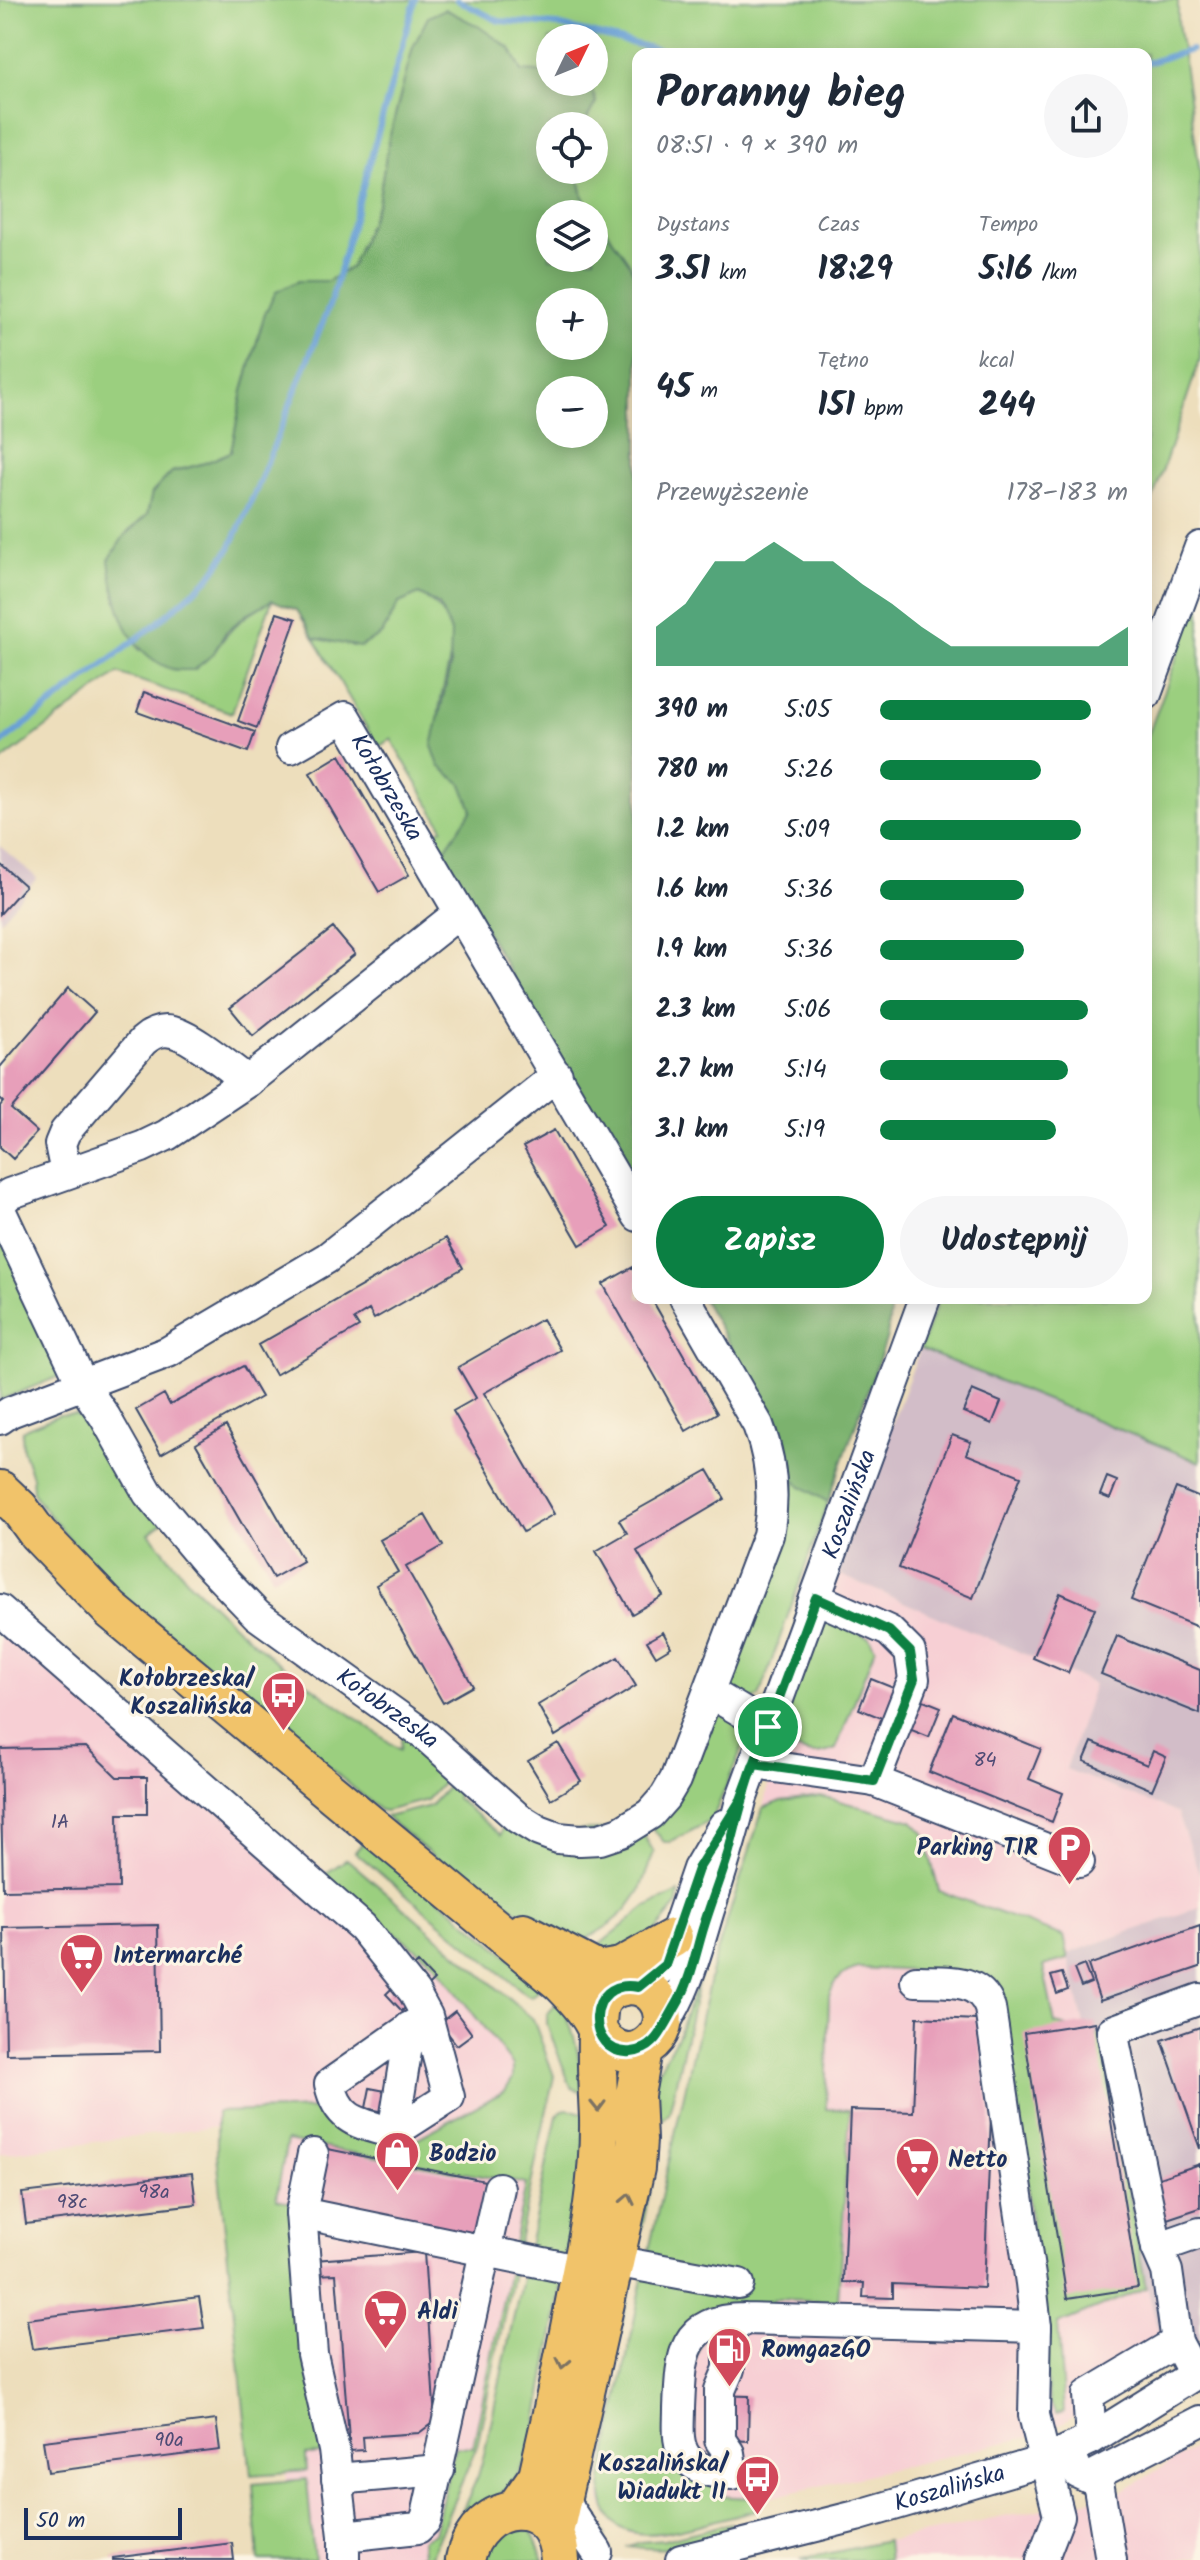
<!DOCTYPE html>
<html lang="pl">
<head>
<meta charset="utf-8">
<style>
  body { margin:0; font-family:Kalam,sans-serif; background:#f6f6f7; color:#1f2937; height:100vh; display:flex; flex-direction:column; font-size:30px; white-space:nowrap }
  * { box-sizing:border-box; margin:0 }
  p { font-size:26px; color:#747a83 }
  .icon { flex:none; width:44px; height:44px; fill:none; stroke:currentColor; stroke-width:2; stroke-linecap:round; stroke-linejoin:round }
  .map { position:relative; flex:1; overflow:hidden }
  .drawer { position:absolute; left:632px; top:48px; width:520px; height:1256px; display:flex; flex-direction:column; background:#fff; border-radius:16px; box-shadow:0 4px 20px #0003 }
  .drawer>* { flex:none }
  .needle { width:52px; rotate:47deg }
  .buttons { position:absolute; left:536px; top:24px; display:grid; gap:16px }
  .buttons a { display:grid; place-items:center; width:72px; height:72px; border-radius:50%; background:#fff; box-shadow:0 4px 20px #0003; font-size:40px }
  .scale { position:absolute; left:24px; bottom:20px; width:158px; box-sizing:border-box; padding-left:8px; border:4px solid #1b2f5e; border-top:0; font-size:22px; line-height:28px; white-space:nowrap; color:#1b2f5e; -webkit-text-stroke:6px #fcf5e5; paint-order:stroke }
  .pin { position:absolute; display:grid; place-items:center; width:68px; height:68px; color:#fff; margin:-34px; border:4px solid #fff; border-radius:50%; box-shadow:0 2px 8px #0007 }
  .round { display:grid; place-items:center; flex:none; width:84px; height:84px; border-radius:42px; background:#f6f6f7 }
  .headline { display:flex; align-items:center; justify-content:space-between; height:136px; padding:0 24px }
  h1 { font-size:44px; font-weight:700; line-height:60px }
  .figures { display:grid; grid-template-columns:repeat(3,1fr); gap:12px; height:136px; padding:8px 24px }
  .figures div { display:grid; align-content:center }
  .figures b { font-size:34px; font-weight:700 }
  .figures small { font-size:22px; font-weight:400 }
  .figures p { font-size:22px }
  .chart { height:224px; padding:16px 24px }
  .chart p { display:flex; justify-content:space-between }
  .chart svg { width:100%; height:144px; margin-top:8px; fill:#0b8043; opacity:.7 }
  .button { display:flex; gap:16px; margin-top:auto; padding:16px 24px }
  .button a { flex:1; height:92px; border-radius:48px; background:#0b8043; color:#fff; font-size:32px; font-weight:700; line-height:92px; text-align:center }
  .button a+a { background:#f6f6f7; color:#1f2937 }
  ul { padding:0 24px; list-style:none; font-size:26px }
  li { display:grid; grid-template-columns:128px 96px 1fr; align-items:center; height:60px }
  li i { height:20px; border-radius:10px; background:#0b8043 }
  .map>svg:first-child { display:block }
</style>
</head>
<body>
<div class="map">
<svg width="1200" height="2560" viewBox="0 0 1200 2560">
  <rect width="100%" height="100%" fill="#fcf5e5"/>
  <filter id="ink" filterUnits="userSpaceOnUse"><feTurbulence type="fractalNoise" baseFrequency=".0125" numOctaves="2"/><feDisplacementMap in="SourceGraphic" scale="16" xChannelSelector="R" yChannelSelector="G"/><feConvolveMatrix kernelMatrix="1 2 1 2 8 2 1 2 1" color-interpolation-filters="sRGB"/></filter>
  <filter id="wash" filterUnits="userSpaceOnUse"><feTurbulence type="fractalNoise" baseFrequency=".006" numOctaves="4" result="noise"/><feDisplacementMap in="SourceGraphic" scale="32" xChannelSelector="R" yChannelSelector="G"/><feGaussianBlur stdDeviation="1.8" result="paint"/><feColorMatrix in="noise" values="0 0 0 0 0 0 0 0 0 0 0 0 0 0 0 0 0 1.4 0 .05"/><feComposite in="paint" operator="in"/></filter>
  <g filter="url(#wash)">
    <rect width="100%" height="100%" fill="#eddebc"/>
    <path fill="#f7cfd4" d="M836,1573L1094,1684L1066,1769L1177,1813L1200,1875V1907L1067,1954L1165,2360L1064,2423L1028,2437L777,2496L755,2503L756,2510L661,2535L631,2534L619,2527L607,2514L601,2499L602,2479L645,2268L713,1965L763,1808L784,1715Z
      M0,1597L215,1782L437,1963L544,2106L472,2447L423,2560H293L257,2121L0,2154Z
      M1200,2444V2556L1176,2560H795L1120,2493Z"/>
    <path fill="#d2bdc8" d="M0,846L37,878L0,921Z
      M920,1349L1200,1462V1875L1177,1813L1066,1769L1094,1684L836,1573Z
      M1200,1907V2339L1165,2360L1067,1954Z"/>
    <path fill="#9bcf7f" stroke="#5b7f6e" stroke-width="2" d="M0,0H1178V22L1200,172V359L1146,519V54H638V281L628,261L583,197L577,170H594V126H583L596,102L589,82H594V38H550V73L522,71L511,49L413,47L389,139L378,203L351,267L328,281H298L265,313L243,391L231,452L205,463L172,472L152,493L147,515L124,536L113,588L124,620L139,650L213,654C229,628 246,614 272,600L232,713L118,673L0,762Z
      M419,594C473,623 445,664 439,710C437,728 439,748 439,766L462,784L472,810L441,855L430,836L443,828L391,739L378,747L314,638L360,647L382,634L399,603Z
      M1200,595V1462L920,1349L939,1298H1146V741Z
      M0,1236L68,1373L0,1400Z
      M75,1414L91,1425L162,1523L149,1533L190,1583L235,1626L272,1658L400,1750L403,1728L449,1776L427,1800L385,1811L380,1810L101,1577L37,1500L33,1491L32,1477L23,1450L22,1431L27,1428L59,1415Z
      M786,1469L801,1486L828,1502L759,1697C743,1704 736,1697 726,1685L786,1502Z
      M832,1621L869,1637L875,1648L836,1749C816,1757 807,1755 788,1745L783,1734L784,1715L817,1634L822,1626Z
      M719,1713L746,1729L748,1734L712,1820L670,1842H664L649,1824L710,1716Z
      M458,1775L461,1777L456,1798L501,1835L505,1816L526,1832L640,1829L654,1852L639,1892L627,1909L606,1927L575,1946L445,1866L386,1817L430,1806Z
      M821,1796L912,1821L924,1833L939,1891L1063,1936L1068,1959L1043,1966L1055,2024L1101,2035L1146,2288L1058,2324L1064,2412L1056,2414L1049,2402L1024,2152L1000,1991L987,1976L979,1974L859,1968C842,1972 835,1980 829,1996L826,2109L850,2110L838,2301L773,2299L771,2309H712L669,2437L715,2481V2496L754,2498L756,2510C736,2515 715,2520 695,2526C646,2538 601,2545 602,2479L645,2268L713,1965L763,1808L781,1801Z
      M366,1839L543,1985L532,1997L527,1995L355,1852Z
      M347,1859L533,2019L554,2076L517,2251L514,2243L526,2184L287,2141L276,2199L291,2202L322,2454L306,2455L307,2471L251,2475L217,2155V2112L321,2109L331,2128L407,2144L505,2091L513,2078V2065L433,1962L322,1876Z
      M679,1892L678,1904L640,1949L592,1960L593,1950L646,1907Z
      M700,1974L669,2114L662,2120L650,2121L654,2078L678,2035Z
      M559,1999C575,2028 580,2063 585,2095L571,2087L547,2025V2015Z
      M568,2109L586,2114L587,2141L532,2451L511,2486L481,2508L451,2560H440L478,2476L484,2455L557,2116L563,2110Z
      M654,2140L659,2146L589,2484L591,2505L606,2536L582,2518L577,2483Z
      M509,2270L513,2273L477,2446L429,2560H366L423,2555L422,2540L434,2533L455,2446L473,2447Z
      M307,2479L314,2560H259L253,2484Z
      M731,2523L732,2529C699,2546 666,2553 629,2546L640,2542L664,2540Z
      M508,2528L531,2530L544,2560H485L496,2539Z
      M887,2541L889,2560H803L802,2559Z"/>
    <path fill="#7cb26e" stroke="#4c7066" stroke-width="2" fill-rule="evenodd" d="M445,9L478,26L511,49L522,71L550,73V82H589L596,102L583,126H550V170H577L583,197L628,261L638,281V1190L441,855L472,810L462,784L439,766L432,746L450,667L451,632L439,605L419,594L399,603L382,634L360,647L314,638L297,610L272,600L247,614L226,632L213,654L194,670C186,670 176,671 169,668C125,651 115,602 109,560L124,536L147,515L152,493L172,472L205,463L231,452L243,391L265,313L276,292L298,281H328L351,267L378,203L389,139L413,47L428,17ZM550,214H594V258H550ZM550,302H594V346H550ZM550,390H594V434H550Z
      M702,1298H892L887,1337L828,1502L801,1486L786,1469L780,1441L770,1415Z"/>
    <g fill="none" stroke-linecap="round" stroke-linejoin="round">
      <path stroke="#669fd5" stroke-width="6" d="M457,0L499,21L557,25L676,54
        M1146,63L1191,50
        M0,744L156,624L209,578L230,548L257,488L331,301L415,0"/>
    </g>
    <g id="blocks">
      <path fill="#e79fba" d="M277,613L296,619L257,728L238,721Z
        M144,692L255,732L248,752L137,712Z
        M340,755L409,875L379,892L310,773Z
        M0,864L25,886L0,914Z
        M333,928L355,954L253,1036L230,1008Z
        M68,988L95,1012L11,1109L37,1132L13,1159L0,1147V1106L3,1102L0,1099V1067Z
        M554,1130L610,1227L580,1245L523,1147Z
        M446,1238L463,1268L374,1319L369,1310L354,1319L359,1327L275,1375L258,1345Z
        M633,1267L638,1275V1298H651L717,1413L686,1431L603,1284Z
        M542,1319L560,1350L484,1393L554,1514L523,1532L453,1411L476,1398L458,1367Z
        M243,1366L261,1397L161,1454L136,1410L164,1394L170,1405Z
        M972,1390L1001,1402L992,1424L963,1412Z
        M226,1426L303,1561L273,1578L196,1444Z
        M952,1435L971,1442L966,1454L1021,1476L973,1598L899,1568Z
        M708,1470L725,1499L637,1551L663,1596L632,1614L596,1551L627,1533L619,1520Z
        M1107,1477L1117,1481L1110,1499L1100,1495Z
        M1176,1488L1200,1498V1628L1131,1600Z
        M425,1515L443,1546L406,1567L473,1686L443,1703L376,1585L398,1572L380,1540Z
        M1060,1593L1095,1608L1068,1673L1033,1658Z
        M663,1632L671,1647L656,1656L647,1641Z
        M1117,1636L1200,1670V1714L1101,1674Z
        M618,1657L636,1686L555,1736L538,1705Z
        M871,1679L941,1707L929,1737L859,1709Z
        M953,1713L1041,1749L1029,1779L1063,1793L1052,1822L929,1772Z
        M1092,1742L1147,1765L1153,1751L1166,1757L1152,1790L1084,1761Z
        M558,1743L581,1781L551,1799L528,1761Z
        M86,1747L117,1777H147V1814H118L119,1888L3,1890L0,1749Z
        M158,1925L160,2051L6,2054L4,1928Z
        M1200,1926V1967L1100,2001L1088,1965Z
        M418,1963L434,1980L402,2011L386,1994Z
        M1084,1965L1091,1983L1081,1987L1074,1969Z
        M1062,1973L1068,1990L1057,1994L1051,1976Z
        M455,2011L472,2034L457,2045L440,2023Z
        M917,2017L976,2020L991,2116L984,2288L893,2284V2298L863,2297L864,2283L843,2282L850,2110L913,2112Z
        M1095,2022L1138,2288L1067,2299L1024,2033Z
        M1200,2027V2149L1162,2040Z
        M370,2088L411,2096L407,2117L366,2108Z
        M323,2148L485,2181L473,2239L312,2206Z
        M1200,2164V2208L1164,2220L1150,2181Z
        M192,2173L196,2204L26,2224L22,2193Z
        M424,2252L435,2421L419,2433L363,2437L364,2450L350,2451L336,2274L315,2275L314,2260Z
        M199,2297L204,2328L32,2349L27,2319Z
        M712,2395L749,2396L748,2441L711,2439Z
        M216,2420L220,2450L48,2472L43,2441Z
        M232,2543L234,2560H113V2558Z"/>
    </g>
  </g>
  <g filter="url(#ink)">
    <use href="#blocks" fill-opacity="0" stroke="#3a496c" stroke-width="2"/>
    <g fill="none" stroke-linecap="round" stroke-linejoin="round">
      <defs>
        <g id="minor">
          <path d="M1146,694L1200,547"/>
          <path id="s1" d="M291,748L345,717L638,1216"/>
          <path d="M66,1173L60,1144L65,1132L143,1041C151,1034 161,1029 172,1032C191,1035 231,1069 248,1081"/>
          <path d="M0,1204L9,1194L142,1147L167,1135L248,1081L459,913"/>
          <path id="s2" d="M0,1210L83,1385L105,1417L148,1493L205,1561L257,1615L427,1737L518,1818L539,1831L558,1838L580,1840L600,1839L621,1832L650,1814L665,1797L675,1780L768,1535C775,1497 772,1461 758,1425L685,1298"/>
          <path d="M0,1419L10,1412L168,1352L327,1258L557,1075"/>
          <path d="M0,1610L362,1927L414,1992L427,2016L330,2084C338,2122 360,2123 393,2133L449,2097L427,2016"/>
          <path d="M709,1692L768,1727"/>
          <path d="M754,1764L874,1781L914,1679L910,1652L889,1631L816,1598"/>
          <path d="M874,1781L1079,1862"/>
          <path d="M916,1981C944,1982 979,1976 990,2008L1031,2283L1036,2327L1034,2415L1059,2516L1042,2560"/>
          <path d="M638,1987L665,1965L698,1869L724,1825"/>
          <path id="s3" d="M662,2027C686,1992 696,1953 708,1913C720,1875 732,1838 741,1800L925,1298"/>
          <path d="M393,2133L410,2027"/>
          <path d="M313,2154L301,2213L582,2271"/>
          <path d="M301,2213L312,2354L334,2450L344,2536"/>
          <path d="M1157,2248L1200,2233"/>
          <path d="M614,2261L739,2284"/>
          <path d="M744,2319L733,2328L729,2336V2369L720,2390V2440L729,2453L732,2474C716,2473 697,2471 686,2457C676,2444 679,2425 679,2409C681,2357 681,2319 744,2319L1036,2327"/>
          <path d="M1194,2374L1177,2342L1167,2271L1157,2248L1112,2031L1200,1999"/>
          <path d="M1091,2439L1088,2395L1177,2342"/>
          <path d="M1069,2450L1078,2473L1089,2478L1200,2421"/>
          <path d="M1097,2476L1111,2560"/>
          <path d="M337,2479L439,2470"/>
          <path d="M562,2494L569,2510L597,2552"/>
          <path d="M344,2560V2536L418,2528L426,2520L499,2188"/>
          <path id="s4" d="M681,2560L856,2516L1047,2460L1091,2439L1200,2371"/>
        </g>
        <path id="major" d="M0,1490L19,1508L38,1534L111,1610L560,1982C570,1992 580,2002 588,2014C595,2023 599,2037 608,2044C638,2069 679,2029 656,1998C641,1979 611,1982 600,2003C594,2015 598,2099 599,2118C600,2177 589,2234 577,2292C565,2354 552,2415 538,2476L515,2509
          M523,1932L598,1971L620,1987
          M598,1971L621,1967L673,1938
          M554,2532L635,2168L637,2140L635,2095L643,2049
          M465,2560C477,2499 556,2490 560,2560"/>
      </defs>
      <use href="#minor" stroke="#3a496c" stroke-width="34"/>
      <use href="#major" stroke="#3a496c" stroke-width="42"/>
      <use href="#minor" stroke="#fff" stroke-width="30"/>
      <use href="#major" stroke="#f1c36a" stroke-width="38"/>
    </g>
    <defs><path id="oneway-chevron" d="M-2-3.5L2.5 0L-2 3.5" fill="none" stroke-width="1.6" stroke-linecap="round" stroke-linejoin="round" transform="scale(2)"/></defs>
    <g stroke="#7b7263">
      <use href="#oneway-chevron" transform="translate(598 2106) rotate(89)"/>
      <use href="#oneway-chevron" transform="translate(628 2199) rotate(-78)"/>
      <use href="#oneway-chevron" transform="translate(563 2363) rotate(102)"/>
    </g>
  </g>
  <g fill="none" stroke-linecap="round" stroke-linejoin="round" filter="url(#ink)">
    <defs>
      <path id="route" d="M768,1727L741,1800L698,1869L665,1965L638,1987C585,1976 584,2056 631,2052C640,2051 647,2048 653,2042C661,2035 670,2016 676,2006C689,1985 695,1956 702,1932C710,1905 721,1878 729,1851C737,1821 743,1793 754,1764L874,1781L914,1679L910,1652L889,1631L816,1598L768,1727"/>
    </defs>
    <use href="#route" stroke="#fff" stroke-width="16"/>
    <use href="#route" stroke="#0b8043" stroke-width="10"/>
  </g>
  <defs>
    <symbol id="bus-pin" viewBox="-11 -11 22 30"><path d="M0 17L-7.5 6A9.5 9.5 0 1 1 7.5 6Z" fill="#d1495b" stroke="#fcf5e5"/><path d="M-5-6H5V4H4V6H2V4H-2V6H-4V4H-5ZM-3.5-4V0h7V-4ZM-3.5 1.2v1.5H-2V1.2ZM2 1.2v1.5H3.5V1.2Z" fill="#fff"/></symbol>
    <symbol id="parking-pin" viewBox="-11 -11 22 30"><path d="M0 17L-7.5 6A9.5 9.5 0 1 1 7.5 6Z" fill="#d1495b" stroke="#fcf5e5"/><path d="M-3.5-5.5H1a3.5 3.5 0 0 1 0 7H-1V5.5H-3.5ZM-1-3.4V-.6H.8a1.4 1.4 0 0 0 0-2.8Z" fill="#fff"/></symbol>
    <symbol id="supermarket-pin" viewBox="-11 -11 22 30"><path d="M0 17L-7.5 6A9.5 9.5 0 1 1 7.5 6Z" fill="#d1495b" stroke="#fcf5e5"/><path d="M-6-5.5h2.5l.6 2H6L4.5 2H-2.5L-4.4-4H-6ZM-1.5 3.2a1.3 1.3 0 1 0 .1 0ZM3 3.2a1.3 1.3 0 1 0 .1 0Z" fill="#fff"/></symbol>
    <symbol id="shop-pin" viewBox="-11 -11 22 30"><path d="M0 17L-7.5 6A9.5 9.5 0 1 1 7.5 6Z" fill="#d1495b" stroke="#fcf5e5"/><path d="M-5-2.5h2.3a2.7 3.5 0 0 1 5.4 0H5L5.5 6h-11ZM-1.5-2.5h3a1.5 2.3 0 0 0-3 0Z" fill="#fff"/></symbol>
    <symbol id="fuel-pin" viewBox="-11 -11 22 30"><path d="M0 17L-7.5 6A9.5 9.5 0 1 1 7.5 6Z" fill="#d1495b" stroke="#fcf5e5"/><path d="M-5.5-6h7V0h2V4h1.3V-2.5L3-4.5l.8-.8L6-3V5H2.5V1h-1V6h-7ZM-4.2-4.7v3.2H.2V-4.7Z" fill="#fff"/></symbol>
  </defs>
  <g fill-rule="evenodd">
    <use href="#bus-pin" x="258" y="1668" width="51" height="69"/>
    <use href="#parking-pin" x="1044" y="1822" width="51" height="69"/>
    <use href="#supermarket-pin" x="56" y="1930" width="51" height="69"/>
    <use href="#shop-pin" x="372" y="2128" width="51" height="69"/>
    <use href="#supermarket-pin" x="892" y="2134" width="51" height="69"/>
    <use href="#supermarket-pin" x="360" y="2286" width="51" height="69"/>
    <use href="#fuel-pin" x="704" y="2324" width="51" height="69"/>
    <use href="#bus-pin" x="732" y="2452" width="51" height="69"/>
  </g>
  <g text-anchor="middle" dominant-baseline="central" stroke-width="6" stroke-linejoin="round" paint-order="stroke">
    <g font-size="20" fill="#4e4b75">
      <text x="985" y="1761">84</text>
      <text x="60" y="1823">1A</text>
      <text x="154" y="2193">98a</text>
      <text x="72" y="2203">98c</text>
      <text x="169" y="2441">90a</text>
    </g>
    <g font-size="24" fill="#1b2f5e" stroke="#fcf5e5">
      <text stroke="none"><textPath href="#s1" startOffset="144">Kołobrzeska</textPath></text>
      <text stroke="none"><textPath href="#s3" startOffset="556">Koszalińska</textPath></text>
      <text stroke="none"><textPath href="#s2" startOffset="644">Kołobrzeska</textPath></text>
      <text stroke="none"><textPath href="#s4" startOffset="278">Koszalińska</textPath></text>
    </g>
    <g font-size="24" font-weight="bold" fill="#1b2f5e" stroke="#fcf5e5" text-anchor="start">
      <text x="252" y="1679" text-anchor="end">Kołobrzeska/<tspan x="252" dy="28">Koszalińska</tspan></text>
      <text x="1038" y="1848" text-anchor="end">Parking TIR</text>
      <text x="113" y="1956">Intermarché</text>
      <text x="429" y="2154">Bodzio</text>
      <text x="948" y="2160">Netto</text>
      <text x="417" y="2312">Aldi</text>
      <text x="761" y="2350">RomgazGO</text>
      <text x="726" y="2464" text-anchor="end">Koszalińska/<tspan x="726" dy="28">Wiadukt II</tspan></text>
    </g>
  </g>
</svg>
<div class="buttons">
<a><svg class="needle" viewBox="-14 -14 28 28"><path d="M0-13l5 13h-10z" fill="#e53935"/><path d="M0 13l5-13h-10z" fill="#747a83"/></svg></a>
<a><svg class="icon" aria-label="locate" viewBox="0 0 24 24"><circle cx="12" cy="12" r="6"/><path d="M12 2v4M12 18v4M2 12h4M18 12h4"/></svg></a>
<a><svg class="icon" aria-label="layers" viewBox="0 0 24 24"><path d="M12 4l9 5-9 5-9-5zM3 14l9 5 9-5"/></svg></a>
<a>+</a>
<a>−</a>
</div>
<div class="scale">50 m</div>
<div class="pin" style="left:768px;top:1727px;background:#1e9e55"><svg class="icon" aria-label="arrive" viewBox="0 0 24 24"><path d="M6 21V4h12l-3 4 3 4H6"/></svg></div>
<section class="drawer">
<div class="headline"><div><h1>Poranny bieg</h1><p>08:51 · 9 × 390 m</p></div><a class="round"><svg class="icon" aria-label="share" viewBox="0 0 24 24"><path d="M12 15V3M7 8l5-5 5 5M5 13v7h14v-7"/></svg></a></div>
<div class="figures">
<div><p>Dystans</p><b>3.51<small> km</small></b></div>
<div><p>Czas</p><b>18:29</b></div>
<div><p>Tempo</p><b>5:16<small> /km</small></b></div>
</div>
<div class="figures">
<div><b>45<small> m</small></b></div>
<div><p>Tętno</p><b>151<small> bpm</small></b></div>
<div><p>kcal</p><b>244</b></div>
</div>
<div class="chart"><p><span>Przewyższenie</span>178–183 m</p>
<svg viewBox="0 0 160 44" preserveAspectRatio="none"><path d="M0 44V32L10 25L20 12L30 12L40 6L50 12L60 12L70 19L80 25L90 32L100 38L110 38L120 38L130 38L140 38L150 38L160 32V44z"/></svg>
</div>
<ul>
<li><b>390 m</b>5:05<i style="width:85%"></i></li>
<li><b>780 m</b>5:26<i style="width:65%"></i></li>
<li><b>1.2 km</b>5:09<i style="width:81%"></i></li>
<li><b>1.6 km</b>5:36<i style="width:58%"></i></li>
<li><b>1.9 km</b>5:36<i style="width:58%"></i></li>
<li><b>2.3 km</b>5:06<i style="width:84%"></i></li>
<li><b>2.7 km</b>5:14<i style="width:76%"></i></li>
<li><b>3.1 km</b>5:19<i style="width:71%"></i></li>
</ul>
<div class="button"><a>Zapisz</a><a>Udostępnij</a></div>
</section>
</div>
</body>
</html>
